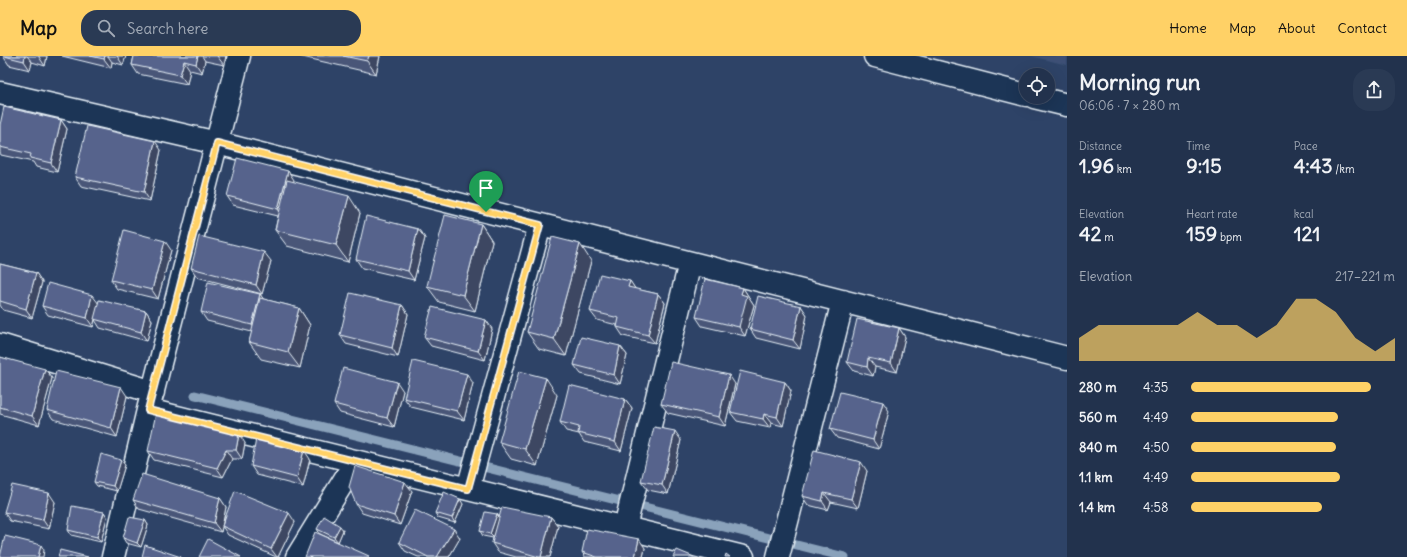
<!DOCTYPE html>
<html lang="en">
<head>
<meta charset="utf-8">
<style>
  body { margin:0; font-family:Delius,sans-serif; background:#2a3a54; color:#f1f3f6; height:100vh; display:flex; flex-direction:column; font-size:15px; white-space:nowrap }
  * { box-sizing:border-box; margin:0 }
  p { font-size:13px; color:#a2aab6 }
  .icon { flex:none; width:22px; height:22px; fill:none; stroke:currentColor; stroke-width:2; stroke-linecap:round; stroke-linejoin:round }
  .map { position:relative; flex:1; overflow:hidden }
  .side { display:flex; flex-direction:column; background:#22324d; width:340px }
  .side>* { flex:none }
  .tools { position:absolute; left:1019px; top:12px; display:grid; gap:8px }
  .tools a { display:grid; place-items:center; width:36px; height:36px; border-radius:50%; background:#22324d; box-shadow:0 4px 16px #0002,0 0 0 1px #3f4d65; font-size:20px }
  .pin { position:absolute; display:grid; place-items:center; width:34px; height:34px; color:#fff; margin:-41px -17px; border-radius:50% 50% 50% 0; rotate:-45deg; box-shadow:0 0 4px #0007 }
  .pin .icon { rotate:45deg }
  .round { display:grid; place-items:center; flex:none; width:42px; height:42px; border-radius:16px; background:#2a3a54 }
  .headline { display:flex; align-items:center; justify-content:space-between; height:68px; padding:0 12px }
  h1 { font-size:22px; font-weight:800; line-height:30px }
  .metrics { display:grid; grid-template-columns:repeat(3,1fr); gap:6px; height:68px; padding:4px 12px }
  .metrics div { display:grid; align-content:center }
  .metrics b { font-size:20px; font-weight:800 }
  .metrics small { font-size:11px; font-weight:400 }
  .metrics p { font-size:11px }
  .chart { height:112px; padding:8px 12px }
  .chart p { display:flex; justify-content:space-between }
  .chart svg { width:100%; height:72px; margin-top:4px; fill:#ffd166; opacity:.7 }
  ul { padding:0 12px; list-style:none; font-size:13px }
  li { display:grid; grid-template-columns:64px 48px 1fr; align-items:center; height:30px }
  li i { height:10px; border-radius:5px; background:#ffd166 }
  header { display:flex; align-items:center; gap:24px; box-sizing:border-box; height:56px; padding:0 20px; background:#ffd166; color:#111 }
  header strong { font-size:19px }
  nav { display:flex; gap:22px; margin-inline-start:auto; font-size:14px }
  .search { width:280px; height:36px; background:#2a3a54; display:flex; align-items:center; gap:10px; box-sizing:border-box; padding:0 14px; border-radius:16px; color:#a2aab6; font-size:15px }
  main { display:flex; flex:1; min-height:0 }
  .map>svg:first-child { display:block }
</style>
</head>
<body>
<header>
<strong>Map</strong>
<div class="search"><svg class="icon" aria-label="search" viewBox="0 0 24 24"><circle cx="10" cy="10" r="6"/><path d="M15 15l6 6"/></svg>Search here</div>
<nav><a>Home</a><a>Map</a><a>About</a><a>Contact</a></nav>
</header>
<main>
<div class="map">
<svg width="1067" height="501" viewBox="0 0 1067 501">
  <rect width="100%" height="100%" fill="#2e4367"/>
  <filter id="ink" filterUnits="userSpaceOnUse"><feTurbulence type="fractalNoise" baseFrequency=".025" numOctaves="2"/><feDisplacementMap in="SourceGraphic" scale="8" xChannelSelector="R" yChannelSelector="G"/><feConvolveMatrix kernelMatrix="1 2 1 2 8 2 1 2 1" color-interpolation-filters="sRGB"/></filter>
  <g filter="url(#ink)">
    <path fill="#3d5075" d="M1031,0H1067V9Z"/>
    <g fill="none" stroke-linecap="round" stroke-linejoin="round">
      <path stroke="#8aa2bb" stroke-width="9" d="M195,339L845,501"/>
      <defs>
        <path id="street" d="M0,37L217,87L1067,302
          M0,289L153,336
          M148,354L743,501
          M468,433L540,169
          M625,471L690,207
          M113,501L148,354L239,0
          M297,501L356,405
          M778,501L843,245"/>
        <path id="secondary" d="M875,0L1026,39
          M1034,41L1067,49"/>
      </defs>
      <use href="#street" stroke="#e8f1f8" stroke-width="25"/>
      <use href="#secondary" stroke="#e8f1f8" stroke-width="25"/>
      <use href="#street" stroke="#1d3557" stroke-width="22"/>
      <use href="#secondary" stroke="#1d3557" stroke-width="22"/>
    </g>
    <path fill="#4a5678" stroke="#e8f1f8" d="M3,0H47L45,10L32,6L30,14L9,9Z
      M62,0H126L123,9L112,6L111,12Z
      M134,0H226L224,9L205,5L202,17L190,14L187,28L138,18L132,9Z
      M298,0H380L376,18Z
      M61,64L67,73L57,116L36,111L33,106L1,99L0,97V69Z
      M161,94L150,145L81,130L75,121Z
      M294,124L293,126L360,157L348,206L287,190L275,174L278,160L233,149L227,140Z
      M481,168L492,185L475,255L439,246L427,230Z
      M418,173L425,182L414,224L362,212L356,203Z
      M171,194L158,243L117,233L111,224Z
      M271,205L262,238L197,221L191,212Z
      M591,205L566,300L539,293L527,276Z
      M0,208L36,217L42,226L32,262L3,254L0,249Z
      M630,225L635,233L658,238L665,247L655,287L623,280L617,271V269L597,264L590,255Z
      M743,232L754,249L745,280L702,270L696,261Z
      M260,238L263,243L299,252L310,269L300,312L261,303L249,286L252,276L207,265L201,256Z
      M98,247L146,255L152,264L147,285L100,272L95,264L93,271L48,259L42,250Z
      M402,249L408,258L398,301L346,288L340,279Z
      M801,250L807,259L800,293L756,282L750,273Z
      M486,264L492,273L485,304L431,290L424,281Z
      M899,272L905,281L897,316L875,311L873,320L854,315L847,306Z
      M620,290L627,299L620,328L581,318L574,309Z
      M0,301L52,322L39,369L0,358Z
      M785,326L791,335L783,370L771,367L770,372L737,365L730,356Z
      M473,327L464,364L411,351L404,342Z
      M735,328L725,370L668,357L661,348Z
      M403,335L394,371L340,357L334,348Z
      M557,339L537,410L511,403L499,386Z
      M127,340L117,381L53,363L47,354Z
      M625,343L632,352L621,395L584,386L579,378L566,375L560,366Z
      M889,355L879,393L837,382L830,373Z
      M681,384L668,438L648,434L641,425Z
      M245,387L242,403H232L223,421L154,404L148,395Z
      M310,403L303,431L257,419L251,410Z
      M125,409L117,435L97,430L94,426Z
      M867,415L858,452L831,446L828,454L808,449L802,440Z
      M412,435L400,469L362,457L356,448Z
      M220,442L226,451L221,476L139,453L133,444Z
      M55,446L49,473L10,465L4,456Z
      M463,448L455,467L438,462L435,457Z
      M104,456L107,461L101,486L71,479L68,474Z
      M497,458L499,461H551L558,470L550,501H516L498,496L492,487L493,482L483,480L480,475Z
      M145,464L148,469L141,491L126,487L123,482Z
      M295,466L278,501H276L228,479L222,470Z
      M317,473L343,474L338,486L320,478Z
      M460,482L449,501H418L405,495L399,486Z
      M645,492L643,501H585L582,496Z"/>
    <path fill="#3c4662" stroke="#e8f1f8" d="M25,0H27L32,6L30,14L24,5Z
      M39,0H47L45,10L39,1Z
      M105,0H108L112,6L111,12L104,3Z
      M117,0H126L123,9Z
      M198,0H202L205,5L202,17L196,8Z
      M217,0H226L224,9Z
      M369,0H380L376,18L367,5Z
      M184,5L190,14L187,28L180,19Z
      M61,64L67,73L57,116L51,107Z
      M155,85L161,94L150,145L144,136Z
      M288,115L294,124L284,162L278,153Z
      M349,140L360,157L348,206L336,189Z
      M481,168L492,185L475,255L463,239Z
      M418,173L425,182L414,224L408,215Z
      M165,185L171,194L158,243L152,234Z
      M580,188L591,205L566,300L554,283Z
      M264,196L271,205L262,238L256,229Z
      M36,217L42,226L32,262L26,253Z
      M630,225L636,234L628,231Z
      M743,232L754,249L745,280L739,271L741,238Z
      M260,238L266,247L258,278L252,269Z
      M658,238L665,247L655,287L648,279Z
      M92,239L99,248L93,271L87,262Z
      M402,249L408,258L398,301L392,292Z
      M801,250L807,259L800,293L793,284Z
      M299,252L310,269L300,312L288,296Z
      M146,255L152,264L147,285L141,276Z
      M486,264L492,273L485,304L478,295Z
      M899,272L905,281L897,316L891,307Z
      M620,290L627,299L620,328L614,319Z
      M868,302L875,311L873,320L867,311Z
      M45,313L52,322L39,369L32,360Z
      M467,318L473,327L464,364L457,355Z
      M729,319L735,328L725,370L719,361Z
      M546,322L557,339L537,410L525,393Z
      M397,326L403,335L394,371L387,362Z
      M785,326L791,335L783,370L777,361Z
      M121,331L127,340L117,381L111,372Z
      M625,343L632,352L621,395L615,386Z
      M883,346L889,355L879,393L873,384Z
      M764,358L771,367L770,372L763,363Z
      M675,375L681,384L668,438L662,429Z
      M239,378L245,387L242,403L236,394Z
      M226,394L232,403L223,421L217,412Z
      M304,394L310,403L303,431L297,422Z
      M121,404L125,409L117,435L113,430Z
      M861,406L867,415L858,452L851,443Z
      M405,426L412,435L400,469L394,460Z
      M49,437L55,446L49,473L43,464Z
      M824,437L831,446L828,454L822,445Z
      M220,442L226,451L221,476L214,467Z
      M460,443L463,448L455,467L452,462Z
      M104,456L107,461L101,486L97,481Z
      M289,457L295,466L278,501H277L271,493Z
      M497,458L500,463L494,482L490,478Z
      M551,461L558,470L550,501H541Z
      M145,464L148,469L141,491L137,487Z
      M340,470L343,474L338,486L334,481Z
      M454,473L460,482L449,501H437Z
      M639,483L645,492L643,501H635Z
      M41,489L44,494L43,501H38Z"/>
    <path fill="#56648c" stroke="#e8f1f8" d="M4,0H25L24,5Z
      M90,0H105L104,3Z
      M134,0H198L196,8L184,5L180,19L132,9Z
      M343,0H369L367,5Z
      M4,51L61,64L51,107L30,102L31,98L0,91V69Z
      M87,70L155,85L144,136L75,121Z
      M237,102L288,115L278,153L227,140Z
      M287,124L349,140L336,189L275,174Z
      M445,159L481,168L463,239L427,230Z
      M366,160L418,173L408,215L356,203Z
      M124,174L165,185L152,234L111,224Z
      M199,180L264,196L256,229L191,212Z
      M552,181L580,188L554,283L527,276Z
      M0,208L36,217L26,253L0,245Z
      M600,218L630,225L628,231L658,238L648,279L617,271L619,262L590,255Z
      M705,223L743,232L741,238L747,240L739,271L696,261Z
      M208,226L260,238L252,269L201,256Z
      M48,227L92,239L87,262L42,250Z
      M350,237L402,249L392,292L340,279Z
      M758,240L801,250L793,284L750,273Z
      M260,242L299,252L288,296L249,286Z
      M99,244L146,255L141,276L94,263Z
      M432,251L486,264L478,295L424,281Z
      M857,263L899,272L891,307L868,302L867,311L847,306Z
      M581,281L620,290L614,319L574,309Z
      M0,301L45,313L32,360L0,351Z
      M413,305L467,318L457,355L404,342Z
      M671,306L729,319L719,361L661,348Z
      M343,312L397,326L387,362L334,348Z
      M56,315L121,331L111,372L47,354Z
      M519,315L546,322L525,393L499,386Z
      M740,315L785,326L777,361L764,358L763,363L730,356Z
      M569,329L625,343L615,386L578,377L579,371L560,366Z
      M840,336L883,346L873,384L830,373Z
      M156,357L239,378L236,394H226L217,412L148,395Z
      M654,371L675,375L662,429L641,425Z
      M256,383L304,394L297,422L251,410Z
      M814,394L861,406L851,443L824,437L822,445L802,440Z
      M101,398L121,404L113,430L94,426Z
      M355,410L405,426L394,460L356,448L349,431Z
      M142,418L220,442L214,467L133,444Z
      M12,429L49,437L43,464L4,456Z
      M235,435L289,457L271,493L222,470Z
      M444,436L460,443L452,462L435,457Z
      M72,450L104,456L97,481L68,474Z
      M502,451L551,461L541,501H539L492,487Z
      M415,454L454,473L437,501H428L399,486Z
      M485,456L497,458L490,478L480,475Z
      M324,460L340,470L334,481L317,473Z
      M129,461L145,464L137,487L123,482Z
      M587,473L639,483L635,501H597L582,496Z
      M315,476L369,500L368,501H305Z
      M5,480L41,489L38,501H0Z
      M208,483L241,501H199Z
      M145,489L181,501H142Z
      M60,494L88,501H58Z
      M677,494L694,501H673Z
      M726,498L730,501H725Z"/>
  </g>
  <g fill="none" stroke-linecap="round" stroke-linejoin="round" filter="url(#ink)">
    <defs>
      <path id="route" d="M217,87L540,169L468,433L148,354Z"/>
    </defs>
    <use href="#route" stroke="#fff" stroke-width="8"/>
    <use href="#route" stroke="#ffd166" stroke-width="5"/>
  </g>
</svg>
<div class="tools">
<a><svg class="icon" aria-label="locate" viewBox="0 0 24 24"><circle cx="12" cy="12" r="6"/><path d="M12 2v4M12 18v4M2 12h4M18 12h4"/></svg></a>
</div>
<div class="pin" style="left:486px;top:156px;background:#1e9e55"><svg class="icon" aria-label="arrive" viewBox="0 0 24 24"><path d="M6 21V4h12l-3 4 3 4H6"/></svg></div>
</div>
<section class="side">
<div class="headline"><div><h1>Morning run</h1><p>06:06 · 7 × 280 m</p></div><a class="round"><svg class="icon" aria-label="share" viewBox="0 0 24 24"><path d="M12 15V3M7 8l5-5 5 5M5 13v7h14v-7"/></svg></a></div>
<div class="metrics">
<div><p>Distance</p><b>1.96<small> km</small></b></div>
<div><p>Time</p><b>9:15</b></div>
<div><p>Pace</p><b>4:43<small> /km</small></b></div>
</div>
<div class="metrics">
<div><p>Elevation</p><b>42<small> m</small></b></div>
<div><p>Heart rate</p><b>159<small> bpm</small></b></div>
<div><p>kcal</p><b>121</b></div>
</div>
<div class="chart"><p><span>Elevation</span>217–221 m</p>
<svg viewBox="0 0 160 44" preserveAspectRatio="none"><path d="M0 44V30L10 22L20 22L30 22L40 22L50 22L60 14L70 22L80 22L90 30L100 22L110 6L120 6L130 14L140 30L150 38L160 30V44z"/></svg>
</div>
<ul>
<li><b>280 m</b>4:35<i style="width:88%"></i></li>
<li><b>560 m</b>4:49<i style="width:72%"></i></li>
<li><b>840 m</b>4:50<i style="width:71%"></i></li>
<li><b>1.1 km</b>4:49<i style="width:73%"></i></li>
<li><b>1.4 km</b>4:58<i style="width:64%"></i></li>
</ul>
</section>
</main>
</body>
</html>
